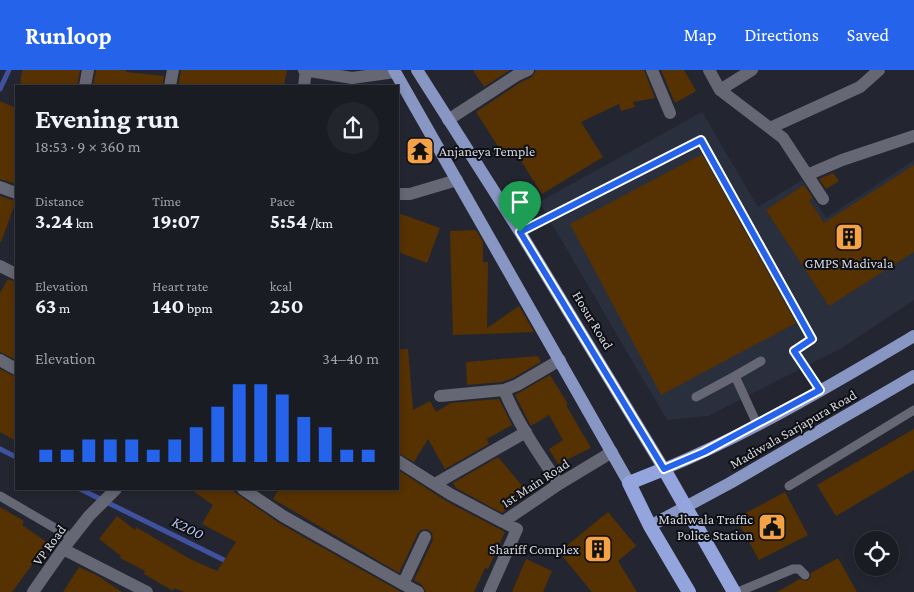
<!DOCTYPE html>
<html lang="en">
<head>
<meta charset="utf-8">
<style>
  body { margin:0; font-family:"Crimson Pro",serif; background:#23252c; color:#f1f3f6; height:100vh; display:flex; flex-direction:column; font-size:19px; white-space:nowrap }
  * { box-sizing:border-box; margin:0 }
  p { font-size:16px; color:#9fa1a6 }
  .icon { flex:none; width:28px; height:28px; fill:none; stroke:currentColor; stroke-width:2; stroke-linecap:round; stroke-linejoin:round }
  .map { position:relative; flex:1; overflow:hidden }
  .side { position:absolute; left:15px; top:15px; width:384px; height:405px; display:flex; flex-direction:column; background:#1a1c24; border-radius:0px; box-shadow:0 2px 8px #0003,0 0 0 1px #383a41 }
  .side>* { flex:none }
  .tools { position:absolute; left:854px; top:461px; display:grid; gap:10px }
  .tools a { display:grid; place-items:center; width:45px; height:45px; border-radius:50%; background:#1a1c24; box-shadow:0 2px 8px #0003,0 0 0 1px #383a41; font-size:25px }
  .pin { position:absolute; display:grid; place-items:center; width:42px; height:42px; color:#fff; margin:-51px -21px; border-radius:50% 50% 50% 0; rotate:-45deg; box-shadow:0 0 5px #0007 }
  .pin .icon { rotate:45deg }
  .round { display:grid; place-items:center; flex:none; width:52px; height:52px; border-radius:26px; background:#23252c }
  .overview { display:flex; align-items:center; justify-content:space-between; height:85px; padding:0 20px }
  h1 { font-size:28px; font-weight:700; line-height:38px }
  .stats { display:grid; grid-template-columns:repeat(3,1fr); gap:8px; height:85px; padding:5px 20px }
  .stats div { display:grid; align-content:center }
  .stats b { font-size:21px; font-weight:700 }
  .stats small { font-size:14px; font-weight:400 }
  .stats p { font-size:14px }
  .chart { height:140px; padding:10px 20px }
  .chart p { display:flex; justify-content:space-between }
  .chart svg { width:100%; height:90px; margin-top:5px; stroke:#2563eb; stroke-width:6 }
  header { display:flex; align-items:center; gap:30px; box-sizing:border-box; height:70px; padding:0 25px; background:#2563eb; color:#fff }
  header strong { font-size:24px }
  nav { display:flex; gap:28px; margin-inline-start:auto; font-size:18px }
  .map>svg:first-child { display:block }
</style>
</head>
<body>
<header>
<strong>Runloop</strong>
<nav><a>Map</a><a>Directions</a><a>Saved</a></nav>
</header>
<div class="map">
<svg width="914" height="522" viewBox="0 0 914 522">
  <rect width="100%" height="100%" fill="#232630"/>
  <path fill="#2a2f3e" d="M702,42L758,137L802,110L826,148L914,90V230L840,279L708,346L667,350L539,132Z"/>
  <g fill="none" stroke-linecap="round" stroke-linejoin="round">
    <path stroke="#4051a0" stroke-width="5" d="M0,19L9,0
      M0,379L16,387
      M80,419L230,493"/>
  </g>
  <path fill="#563102" d="M22,0H80L77,16H20Z
    M96,0H126V2L164,6L162,16H93Z
    M181,0H287L284,16H178Z
    M473,0H510L484,17Z
    M536,0H644L655,28L633,32L635,37L621,41L619,34L581,52L603,87L542,124L516,83L506,89L476,42L521,12L532,7Z
    M661,0H684L696,21L675,33Z
    M0,31L16,38V114L0,109Z
    M702,84L796,253L661,325L570,154Z
    M914,95V182L829,236L766,140L804,115L813,128L809,130L824,153Z
    M833,103L839,111L826,119L819,109Z
    M0,126L16,131L1,172H0Z
    M398,143L440,158L427,193L398,182Z
    M476,160L483,172V192H488L487,258L519,236L534,262L453,265L450,161Z
    M8,209L16,212V290L0,282V223Z
    M398,279H408L413,340L430,331L436,342L451,333L499,329L512,355L487,369L489,374L445,399L428,369L414,392L398,383Z
    M538,286L541,292L513,308L502,312L467,315L466,292Z
    M0,299L16,307V371L0,362Z
    M550,305L568,334L566,335L591,378L558,394L549,379L563,370L549,345L531,356L515,325Z
    M914,359V400L836,446L817,415Z
    M498,387L529,424L502,443L456,418L453,413Z
    M398,400L446,431L505,462L488,499L485,498L474,522H426L422,515L414,510L433,470L432,463L428,459L421,460L418,463L399,503L273,429L279,419H398Z
    M190,419H230L279,453L401,522H184L174,518L173,521L144,504L145,501L120,488L121,486L99,469L117,446L135,460L136,457L190,489L217,501L236,472L202,454L213,435Z
    M785,422L808,465L759,490L736,448Z
    M0,437L24,451L22,455L48,473L12,522H0Z
    M608,442L636,476L618,491L637,522H592L559,482Z
    M838,488L857,522H777L800,509L807,511L811,507V503Z
    M526,489L552,501L543,522H512Z
    M79,497L98,506L122,522H63Z"/>
  <g fill="none" stroke-linecap="round" stroke-linejoin="round">
    <path stroke="#656874" stroke-width="9" d="M520,162L701,70L812,269L794,281L820,320
      M696,327L735,306
      M757,354L735,306L761,291
      M789,416L914,340
      M0,426L72,468
      M738,522L793,499H799L805,505"/>
    <path stroke="#656874" stroke-width="12" d="M304,0L352,8L395,2
      M652,0L670,43
      M709,0L720,20L783,68L823,129
      M85,16L88,0
      M170,16L173,0
      M304,16L306,0
      M720,20L752,0
      M448,50L517,5L528,0
      M770,58L860,17L879,0
      M807,105L842,90L914,66
      M0,117L16,123
      M0,196L16,204
      M0,290L16,299
      M504,320C518,354 539,384 559,414
      M440,326L504,320L517,315L560,290
      M398,391L450,424L503,452L559,414L612,382
      M435,414L526,362
      M243,419L283,446L403,514L425,467
      M63,479L147,522
      M403,514L418,522
      M489,522L517,459L503,452"/>
    <path stroke="#656874" stroke-width="12" d="M398,124H410L457,110
      M33,522L63,479L89,446L116,419"/>
    <path stroke="#8896c3" stroke-width="12" d="M394,0L629,413
      M417,0L520,162L664,399C751,363 833,314 914,266
      M650,456L730,413L914,306"/>
    <path stroke="#94a5de" stroke-width="14" d="M689,522L650,456L629,413L664,399L734,522"/>
  </g>
  <g fill="none" stroke-linecap="round" stroke-linejoin="round">
    <defs>
      <path id="route" d="M701,70L812,269L794,281L820,320L704,382L664,399L520,162Z"/>
    </defs>
    <use href="#route" stroke="#fff" stroke-width="10"/>
    <use href="#route" stroke="#2563eb" stroke-width="6"/>
  </g>
  <defs>
    <symbol id="temple-square" viewBox="-11 -11 22 22"><rect x="-9" y="-9" width="18" height="18" rx="4" fill="#f5a246" stroke="#0e0f14"/><path d="M0-6L5-2H3V0L6.5 2.5H4V6H1.5V3h-3V6H-4V2.5H-6.5L-3 0V-2H-5Z" fill="#111"/></symbol>
    <symbol id="building-square" viewBox="-11 -11 22 22"><rect x="-9" y="-9" width="18" height="18" rx="4" fill="#f5a246" stroke="#0e0f14"/><path d="M-4-6H4V6H1V3H-1V6H-4ZM-2.5-4.3h1.7v1.8h-1.7ZM.8-4.3h1.7v1.8H.8ZM-2.5-1h1.7V.8h-1.7ZM.8-1h1.7V.8H.8Z" fill="#111"/></symbol>
    <symbol id="civic-square" viewBox="-11 -11 22 22"><rect x="-9" y="-9" width="18" height="18" rx="4" fill="#f5a246" stroke="#0e0f14"/><path d="M-.6-6.5H3V-4.5H.6V-3L4-1V1h2V6H-6V1h2V-1L-.6-3ZM-1.2 2.5V6h2.4V2.5Z" fill="#111"/></symbol>
  </defs>
  <g fill-rule="evenodd">
    <use href="#temple-square" x="404" y="65" width="32" height="32"/>
    <use href="#building-square" x="833" y="151" width="32" height="32"/>
    <use href="#civic-square" x="756" y="441" width="32" height="32"/>
    <use href="#building-square" x="582" y="463" width="32" height="32"/>
  </g>
  <g text-anchor="middle" dominant-baseline="central" stroke-width="4" stroke-linejoin="round" paint-order="stroke">
    <g font-size="14" fill="#d5d7de" stroke="#0e0f14" text-anchor="end">
      <text x="439" y="81" text-anchor="start">Anjaneya Temple</text>
      <text x="849" y="193" text-anchor="middle">GMPS Madivala</text>
      <text x="753" y="449">Madiwala Traffic<tspan x="753" dy="16">Police Station</tspan></text>
      <text x="579" y="479">Shariff Complex</text>
    </g>
    <g font-size="14" fill="#d5d7de" stroke="#0e0f14">
      <text transform="translate(593 250) rotate(59)">Hosur Road</text>
      <text transform="translate(793 359) rotate(-30)">Madiwala Sarjapura Road</text>
      <text transform="translate(535 413) rotate(-33)">1st Main Road</text>
      <text transform="translate(49 475) rotate(-54)">VP Road</text>
    </g>
    <g font-size="15" font-style="italic" fill="#bbc9f5" stroke="#0e0f14">
      <text transform="translate(188 458) rotate(26)">K200</text>
    </g>
  </g>
</svg>
<div class="tools">
<a><svg class="icon" aria-label="locate" viewBox="0 0 24 24"><circle cx="12" cy="12" r="6"/><path d="M12 2v4M12 18v4M2 12h4M18 12h4"/></svg></a>
</div>
<div class="pin" style="left:520px;top:162px;background:#1e9e55"><svg class="icon" aria-label="arrive" viewBox="0 0 24 24"><path d="M6 21V4h12l-3 4 3 4H6"/></svg></div>
<section class="side">
<div class="overview"><div><h1>Evening run</h1><p>18:53 · 9 × 360 m</p></div><a class="round"><svg class="icon" aria-label="share" viewBox="0 0 24 24"><path d="M12 15V3M7 8l5-5 5 5M5 13v7h14v-7"/></svg></a></div>
<div class="stats">
<div><p>Distance</p><b>3.24<small> km</small></b></div>
<div><p>Time</p><b>19:07</b></div>
<div><p>Pace</p><b>5:54<small> /km</small></b></div>
</div>
<div class="stats">
<div><p>Elevation</p><b>63<small> m</small></b></div>
<div><p>Heart rate</p><b>140<small> bpm</small></b></div>
<div><p>kcal</p><b>250</b></div>
</div>
<div class="chart"><p><span>Elevation</span>34–40 m</p>
<svg viewBox="0 0 160 44" preserveAspectRatio="none"><path d="M5 44V38M15 44V38M25 44V33M35 44V33M45 44V33M55 44V38M65 44V33M75 44V27M85 44V17M95 44V6M105 44V6M115 44V11M125 44V22M135 44V27M145 44V38M155 44V38"/></svg>
</div>
</section>
</div>
</body>
</html>
